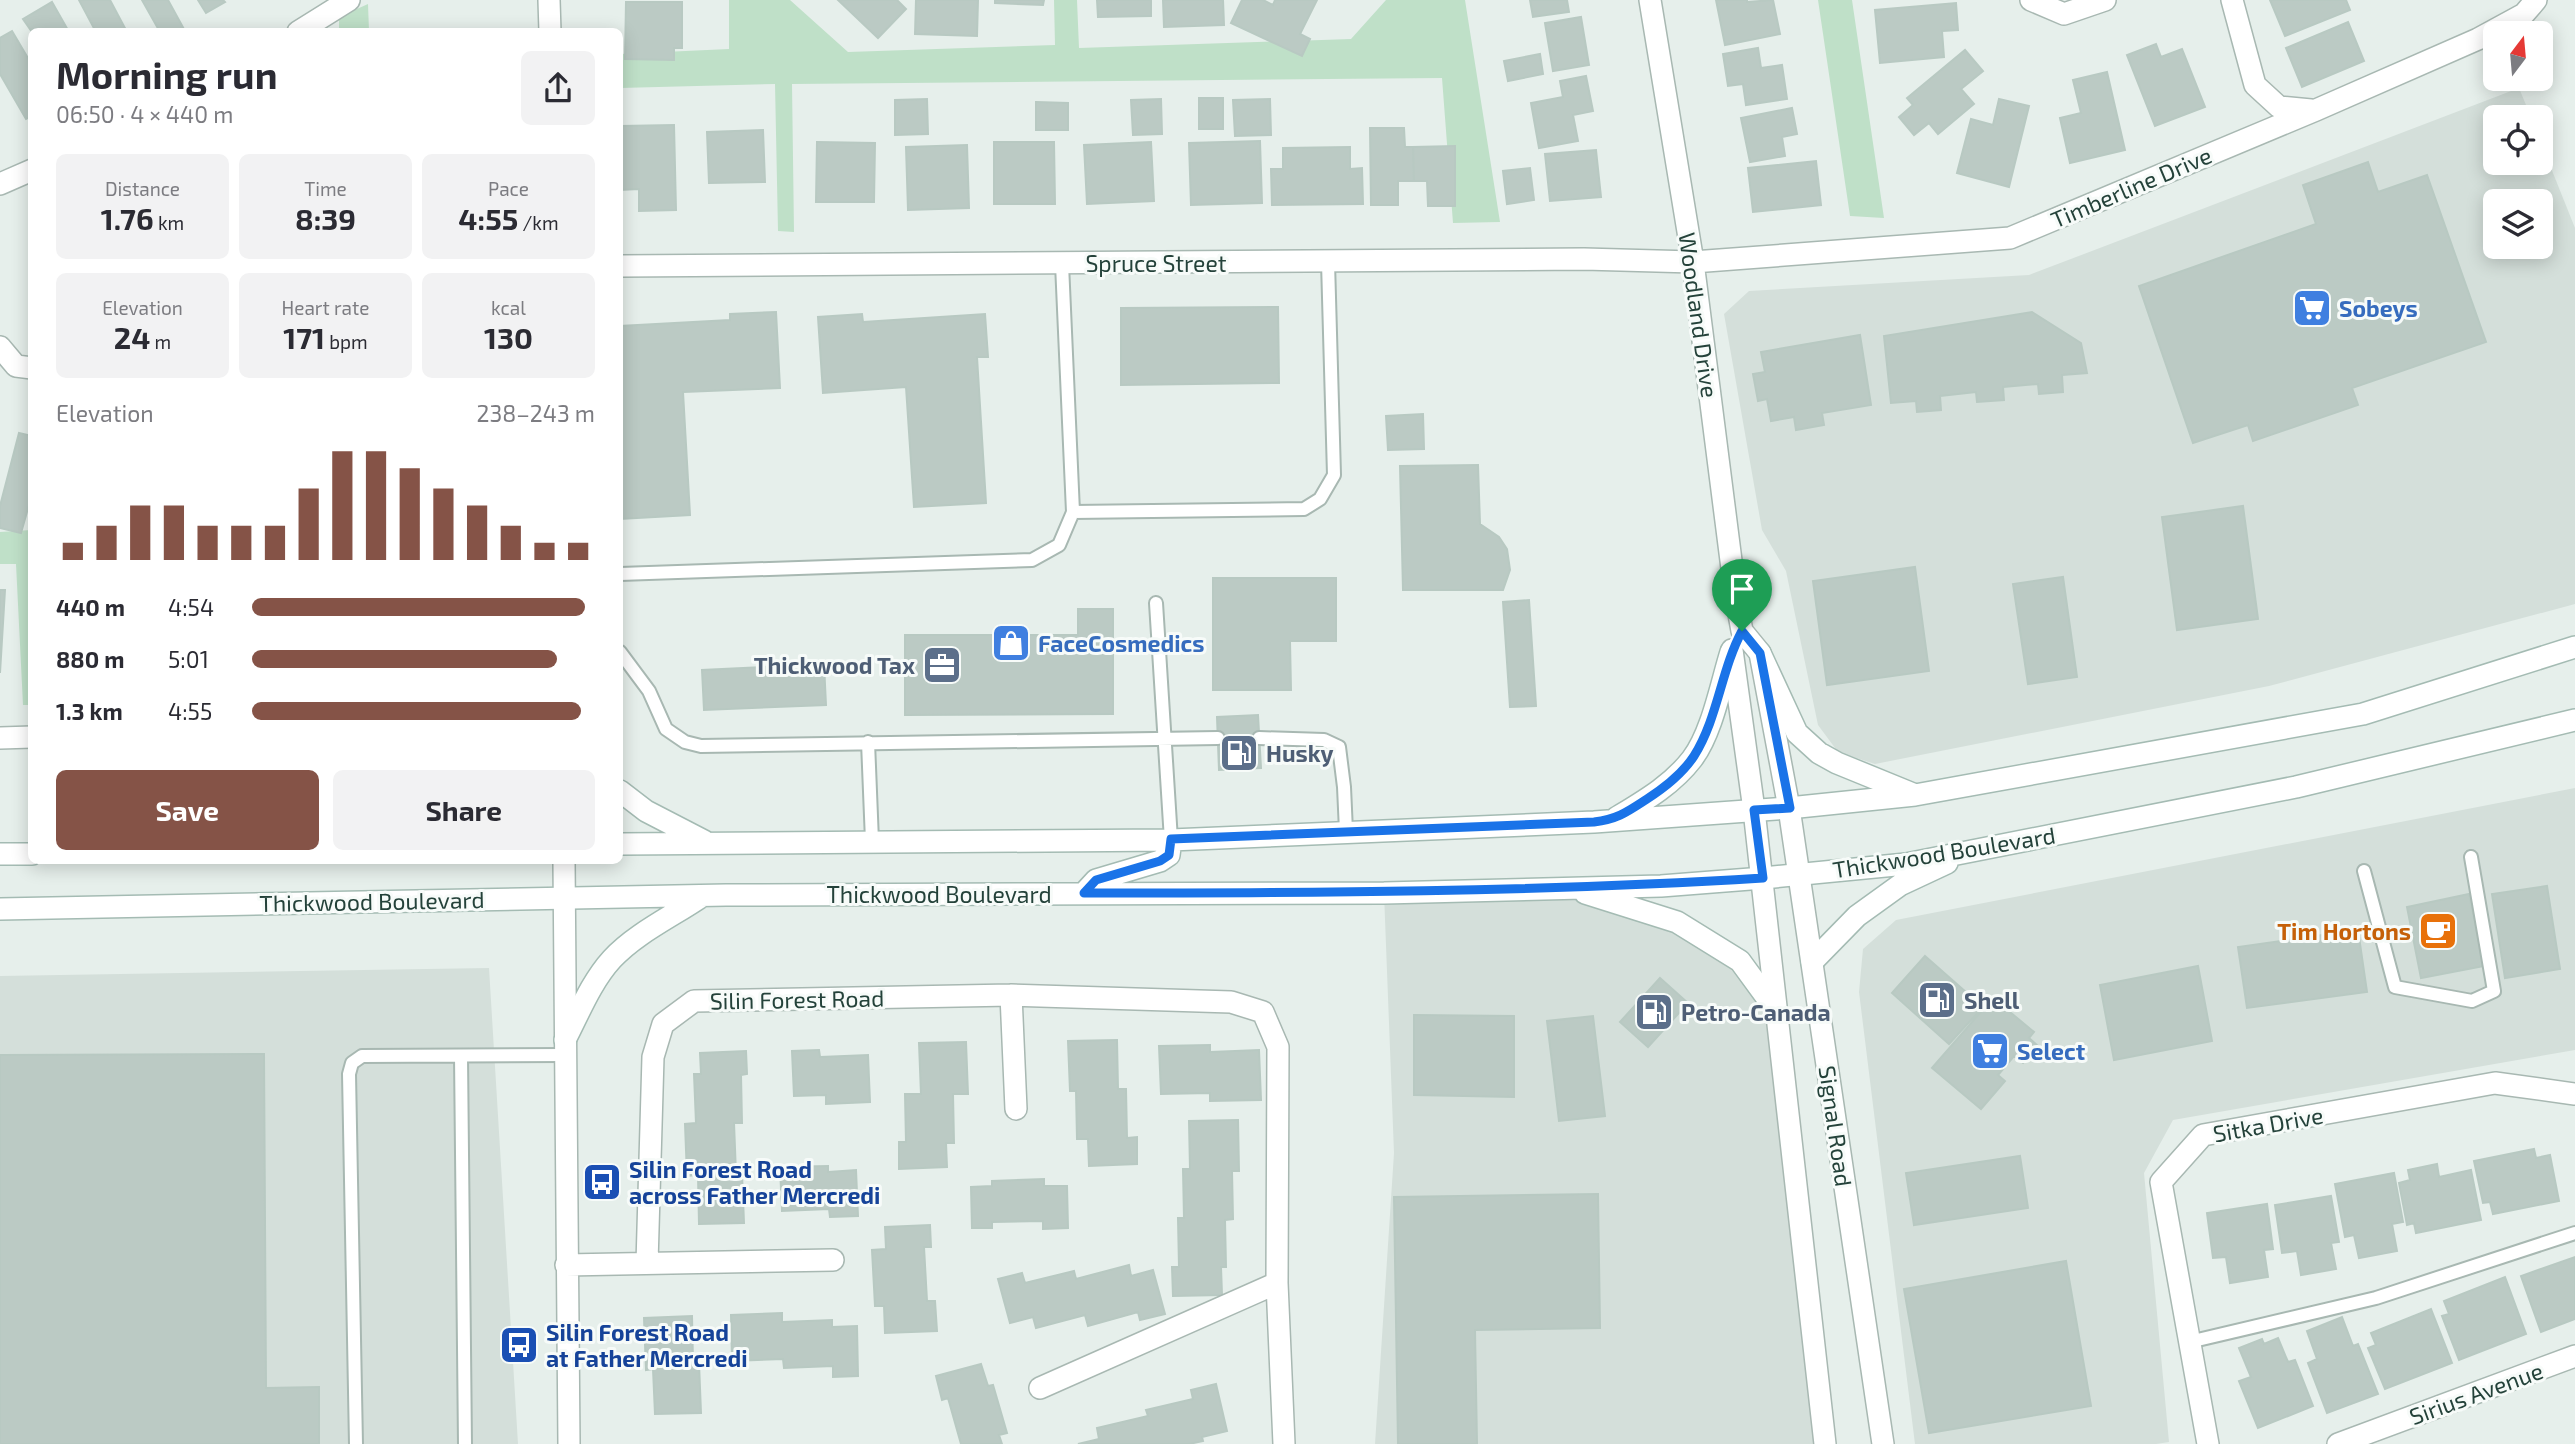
<!DOCTYPE html>
<html lang="en">
<head>
<meta charset="utf-8">
<style>
  body { margin:0; font-family:"Exo 2",sans-serif; background:#f2f2f3; color:#2b2b33; height:100vh; display:flex; flex-direction:column; font-size:26px; white-space:nowrap }
  * { box-sizing:border-box; margin:0 }
  p { font-size:23px; color:#7c7c81 }
  .icon { flex:none; width:38px; height:38px; fill:none; stroke:currentColor; stroke-width:2; stroke-linecap:round; stroke-linejoin:round }
  .map { position:relative; flex:1; overflow:hidden }
  .details { position:absolute; left:28px; top:28px; width:595px; height:836px; display:flex; flex-direction:column; background:#fff; border-radius:10px; box-shadow:0 4px 18px #0003 }
  .details>* { flex:none }
  .needle { width:46px; rotate:16deg }
  .tools { position:absolute; left:2483px; top:21px; display:grid; gap:14px }
  .tools a { display:grid; place-items:center; width:70px; height:70px; border-radius:10px; background:#fff; box-shadow:0 4px 18px #0003; font-size:35px }
  .pin { position:absolute; display:grid; place-items:center; width:60px; height:60px; color:#fff; margin:-72px -30px; border-radius:50% 50% 50% 0; rotate:-45deg; box-shadow:0 0 7px #0007 }
  .pin .icon { rotate:45deg }
  .round { display:grid; place-items:center; flex:none; width:74px; height:74px; border-radius:10px; background:#f2f2f3 }
  .summary { display:flex; align-items:center; justify-content:space-between; height:119px; padding:0 28px }
  h1 { font-size:38px; font-weight:700; line-height:52px }
  .figures { display:grid; grid-template-columns:repeat(3,1fr); gap:10px; height:119px; padding:7px 28px }
  .figures div { display:grid; align-content:center; border-radius:10px; background:#f2f2f3; text-align:center }
  .figures b { font-size:30px; font-weight:700 }
  .figures small { font-size:19px; font-weight:400 }
  .figures p { font-size:19px }
  .chart { height:196px; padding:14px 28px }
  .chart p { display:flex; justify-content:space-between }
  .chart svg { width:100%; height:126px; margin-top:7px; stroke:#855347; stroke-width:6 }
  .action { display:flex; gap:14px; margin-top:auto; padding:14px 28px }
  .action a { flex:1; height:80px; border-radius:10px; background:#855347; color:#fff; font-size:28px; font-weight:700; line-height:80px; text-align:center }
  .action a+a { background:#f2f2f3; color:#2b2b33 }
  ul { padding:0 28px; list-style:none; font-size:23px }
  li { display:grid; grid-template-columns:112px 84px 1fr; align-items:center; height:52px }
  li i { height:18px; border-radius:9px; background:#855347 }
  .map>svg:first-child { display:block }
</style>
</head>
<body>
<div class="map">
<svg width="2575" height="1444" viewBox="0 0 2575 1444">
  <rect width="100%" height="100%" fill="#e6efeb"/>
  <path fill="#d4dfda" fill-rule="evenodd" d="M2519,88L2531,117H2496V163H2541V143L2575,228V604L2269,686L1875,764L1838,752L1818,725L1786,571L1762,530L1724,314L1749,291L2029,275ZM2496,201H2541V247H2496Z
    M2575,788V1050L2173,1120L2144,1173L2169,1442L2156,1444H1915L1859,992L1863,949L1896,920Z
    M1570,888L1677,922L1740,961L1778,1013L1825,1444H1375L1394,1153L1384,893Z
    M489,968L518,1444H0V976Z"/>
  <path fill="#bfe0c8" d="M729,0H790L848,52L1055,45L1054,0H1077L1079,48L1351,39L1386,0H1465L1500,222L1453,223L1442,78L792,84L794,232L778,231L775,84L620,88V54L729,49Z
    M1818,0H1852L1884,218L1850,216Z
    M368,4L369,31H339V17Z
    M31,530V705H23L16,564H0V532Z"/>
  <path fill="#bbcac4" stroke="#b8c9c2" stroke-width="2" d="M79,0H110L127,32H96Z
    M142,0H168L185,31L160,32Z
    M198,0H223L225,2L206,13Z
    M838,0H897L906,9L878,38Z
    M916,0H978L977,36L915,34Z
    M995,0H1044L1043,5L995,3Z
    M1097,0H1151V16L1098,17Z
    M1163,0H1223L1224,25L1164,27Z
    M1242,0H1263L1273,5L1275,0H1317L1300,34L1310,39L1302,56L1231,23Z
    M1530,0H1567L1569,12L1533,17Z
    M1716,0H1747V2L1773,0L1780,34L1725,45Z
    M2270,0H2346L2350,10L2285,36Z
    M52,2L69,32H32L23,19Z
    M626,2H682V48H674V60L625,59Z
    M1956,3L1958,30L1942,31L1944,57L1880,63L1875,10Z
    M1581,17L1589,65L1553,71L1545,23Z
    M2348,22L2364,61L2302,87L2286,48Z
    M12,31L32,65V116L26,119L0,74V38Z
    M2156,44L2161,57L2182,49L2205,107L2155,126L2127,55Z
    M1758,48L1761,68L1782,65L1787,99L1746,105L1743,84L1728,86L1723,54Z
    M1965,50L1983,71L1961,89L1974,104L1938,134L1929,123L1914,135L1899,117L1913,105L1907,98Z
    M1540,54L1543,74L1508,81L1504,61Z
    M2107,72L2125,150L2070,163L2060,118L2081,113L2073,80Z
    M1586,76L1593,111L1573,115L1578,141L1539,148L1531,103L1563,97L1560,81Z
    M1199,98H1223V129H1199Z
    M927,99L928,134L895,135V100Z
    M1161,99L1162,134L1133,135L1131,100Z
    M1270,99L1271,135L1235,136L1233,100Z
    M1999,99L2029,106L2009,187L1957,173L1971,119L1993,125Z
    M1036,102L1068,103V130H1036Z
    M1792,108L1797,134L1782,137L1785,156L1750,162L1741,118Z
    M674,125L676,210L639,211V189L620,190L621,126Z
    M1370,128H1404L1405,147H1413L1414,181H1398V205H1371Z
    M763,130L765,182L709,183L707,132Z
    M1260,141L1262,203L1191,205L1189,143Z
    M817,142L875,143L874,202H816Z
    M994,142H1054L1055,204H994Z
    M1151,142L1154,201L1087,204L1084,145Z
    M967,145L969,208L908,210L906,147Z
    M1455,146V206H1428L1427,181H1414L1413,147Z
    M1350,147V169L1362,168L1363,204L1272,205L1271,169H1283V148Z
    M1596,150L1601,197L1550,201L1545,154Z
    M1816,161L1821,205L1753,212L1748,168Z
    M2368,162L2378,192L2427,175L2486,342L2352,388L2358,405L2253,441L2248,425L2193,443L2139,286L2316,224L2303,185Z
    M1530,168L1534,200L1507,204L1503,171Z
    M1278,307L1279,383L1121,385V308Z
    M776,312L780,388L683,392L690,515L620,519V472H622L620,326L730,320V314Z
    M2032,312L2081,343L2087,373L2062,375L2063,392L2039,394L2038,384L2003,387L2004,400L1977,402L1976,392L1940,396L1941,410L1917,412L1916,401L1891,403L1884,336Z
    M862,314L863,322L985,314L988,357H977L986,503L914,507L906,387L823,393L818,317Z
    M1860,335L1871,405L1822,413L1824,425L1796,430L1794,417L1771,421L1767,399L1758,401L1753,374L1765,372L1761,352Z
    M1423,414L1424,449L1388,450L1386,416Z
    M19,433L32,436V494L21,533L0,528V506Z
    M1478,465L1480,524L1499,537L1507,549L1510,570L1503,590H1403L1400,466Z
    M2243,506L2258,619L2177,630L2162,517Z
    M1915,567L1929,671L1827,685L1813,581Z
    M2063,577L2077,677L2028,684L2013,584Z
    M1213,578H1336V641H1290L1291,690H1213Z
    M0,590H5L0,673Z
    M1529,600L1536,706L1510,707L1503,602Z
    M1078,609H1113V714L905,715V635H1078Z
    M824,664L826,705L704,710L702,670Z
    M1258,715L1261,768L1219,770L1217,717Z
    M2547,886L2560,969L2505,978L2492,894Z
    M2469,894L2484,966L2421,978L2407,907Z
    M2358,930L2367,992L2247,1008L2238,947Z
    M1925,956L1983,1007L1949,1044L1892,993Z
    M2198,966L2212,1041L2114,1060L2100,985Z
    M1660,978L1688,1003L1648,1047L1620,1022Z
    M1993,998L2034,1032L2029,1038L2038,1046L2023,1063L2014,1056L1998,1075L2005,1081L1981,1109L1932,1068Z
    M1414,1015L1514,1016V1097L1414,1095Z
    M1593,1016L1605,1116L1559,1121L1547,1021Z
    M1117,1040L1118,1089H1126L1127,1138L1137,1137V1164L1089,1166L1088,1139H1077L1076,1091H1070L1068,1041Z
    M966,1042L968,1094H953L954,1143H946L947,1167L899,1169V1142H906L905,1094H921L919,1043Z
    M1210,1045V1052L1259,1050L1261,1100L1210,1101V1093L1161,1094L1159,1046Z
    M819,1050L820,1057L868,1055L870,1102L826,1104V1095L794,1096L792,1051Z
    M746,1051L747,1074L741,1075L742,1123H734L736,1174H742L744,1223L699,1224L698,1175L687,1176L685,1124L696,1123L694,1074H701L700,1053Z
    M264,1054L266,1388L319,1387V1444H0V1055Z
    M1238,1120L1239,1171H1232L1233,1219L1225,1220L1226,1267H1221L1222,1295L1173,1296L1172,1267H1179L1178,1218H1184L1183,1169H1190L1189,1121Z
    M2534,1149L2536,1158L2550,1155L2559,1201L2493,1214L2490,1202L2483,1203L2474,1161Z
    M2020,1156L2028,1208L1914,1225L1906,1173Z
    M2437,1164L2439,1177L2471,1170L2481,1220L2416,1233L2414,1223L2407,1225L2399,1183L2410,1180L2408,1170Z
    M828,1166V1172L856,1170L858,1216L830,1217L829,1209L782,1211L780,1167Z
    M2394,1173L2403,1222L2392,1224L2397,1251L2359,1258L2354,1235L2345,1237L2335,1184Z
    M1044,1179V1186H1067L1068,1228L1043,1229V1221L992,1222V1228H972L971,1187L992,1186V1181Z
    M1598,1194L1600,1328L1475,1330L1477,1444H1398L1394,1197Z
    M2331,1196L2339,1242L2331,1243L2336,1269L2301,1275L2297,1251L2282,1253L2275,1205Z
    M2267,1204L2273,1249L2264,1250L2268,1277L2230,1283L2226,1257L2213,1258L2207,1213Z
    M930,1225L931,1247H924L927,1301H935L937,1331L885,1333L884,1306H875L872,1250L886,1249L885,1227Z
    M2575,1257V1319L2541,1332L2521,1276Z
    M2066,1261L2091,1406L1929,1433L1904,1289Z
    M1129,1265L1131,1276L1153,1270L1165,1314L1140,1320L1138,1312L1088,1326L1085,1315L1036,1328L1033,1317L1010,1323L998,1279L1022,1273L1025,1283L1074,1271L1076,1279Z
    M2505,1277L2526,1334L2459,1360L2442,1316L2449,1314L2444,1301Z
    M2431,1309L2452,1363L2385,1389L2368,1348L2376,1345L2371,1333Z
    M782,1313V1322L832,1320V1327L857,1326L858,1376L833,1377V1366L784,1368L783,1359L732,1361L731,1315Z
    M692,1316L693,1363H699L701,1413L655,1414L653,1369L646,1370L644,1318Z
    M2342,1317L2353,1346L2358,1344L2378,1394L2327,1413L2308,1363L2317,1359L2307,1331Z
    M2278,1338L2288,1362L2295,1360L2313,1406L2258,1428L2239,1381L2251,1377L2239,1348L2262,1339L2264,1344Z
    M981,1364L988,1386L993,1385L1007,1433L999,1435L1002,1444H961L948,1398L942,1400L936,1376Z
    M1216,1384L1227,1431L1202,1437L1203,1441L1189,1444H1078L1099,1439L1097,1428L1148,1416L1146,1410L1193,1399L1191,1390Z"/>
  <g fill="none" stroke-linecap="round" stroke-linejoin="round">
    <defs>
      <path id="service" d="M1062,264L1073,512
        M620,574L1032,560L1059,545L1073,512L1304,509L1320,499L1334,475L1328,262
        M1156,603L1171,840
        M620,652L649,691L666,729L685,742L701,746L1218,738
        M1259,738L1324,740L1339,747L1344,787L1346,831
        M868,742L872,841
        M2364,871L2395,987L2472,1001L2494,991L2471,857
        M461,1056L465,1444
        M2189,1342L2376,1298L2575,1233
        M356,1444L349,1074L352,1063L362,1056L565,1055"/>
      <path id="minor" d="M549,0L550,32
        M1650,0L1693,262L1735,592L1742,631L1760,653L1789,808
        M2031,0L2064,14L2105,0
        M2232,0L2255,85L2279,107L2311,110
        M298,32L349,0
        M0,184L32,170
        M620,266L1584,259L1693,262L2010,238L2316,110L2478,39L2524,14L2536,0
        M0,347L16,366L32,368
        M1732,650L1754,810
        M0,738L32,737
        M564,861L569,1444
        M1011,995L1016,1109
        M647,1263L653,1057L663,1024L694,1001L1011,995L1231,1002L1263,1012L1278,1047L1277,1283L1284,1444
        M566,1265L833,1260
        M1040,1388L1277,1283
        M2208,1444L2161,1182L2203,1135L2495,1083L2575,1094
        M2338,1444L2575,1356"/>
      <path id="tertiary" d="M1789,808L1883,1444
        M1754,810L1825,1444"/>
      <path id="secondary" d="M1760,653L1797,733L1819,753L1837,763L1913,794
        M620,791L646,811L704,841
        M1616,818C1644,801 1672,785 1692,759C1712,733 1721,684 1731,652
        M620,844L1171,840L1594,822L1789,808L1915,795L2363,714L2575,647
        M0,854H32
        M1084,893L1096,880L1160,861L1169,855L1171,840
        M1585,893L1677,922L1740,961L1778,1013
        M0,909L726,895L1384,893L1661,886L1763,878L1906,864L2296,787L2575,720
        M1812,962L1857,916L1900,885L1947,863
        M565,1040C579,1013 591,982 612,959C636,933 673,916 702,896"/>
    </defs>
    <use href="#service" stroke="#a8b8b2" stroke-width="16"/>
    <use href="#minor" stroke="#a8b8b2" stroke-width="24"/>
    <use href="#tertiary" stroke="#a8b8b2" stroke-width="24"/>
    <use href="#secondary" stroke="#a4bbb3" stroke-width="24"/>
    <use href="#service" stroke="#fff" stroke-width="12"/>
    <use href="#minor" stroke="#fff" stroke-width="21"/>
    <use href="#tertiary" stroke="#fff" stroke-width="21"/>
    <use href="#secondary" stroke="#fff" stroke-width="21"/>
  </g>
  <g fill="none" stroke-linecap="round" stroke-linejoin="round">
    <defs>
      <path id="route" d="M1742,631L1760,653L1790,808L1754,810L1763,878C1537,892 1311,893 1084,893L1096,880L1160,861L1169,855L1171,839L1594,822C1618,819 1627,812 1647,799C1664,788 1683,773 1694,756C1718,718 1721,670 1742,631Z"/>
    </defs>
    <use href="#route" stroke="#fff" stroke-width="14"/>
    <use href="#route" stroke="#1a73e8" stroke-width="9"/>
  </g>
  <defs>
    <symbol id="supermarket-square" viewBox="-11 -11 22 22"><rect x="-9" y="-9" width="18" height="18" rx="4" fill="#3f7fe0" stroke="#f7fbf9"/><path d="M-6-5.5h2.5l.6 2H6L4.5 2H-2.5L-4.4-4H-6ZM-1.5 3.2a1.3 1.3 0 1 0 .1 0ZM3 3.2a1.3 1.3 0 1 0 .1 0Z" fill="#fff"/></symbol>
    <symbol id="shop-square" viewBox="-11 -11 22 22"><rect x="-9" y="-9" width="18" height="18" rx="4" fill="#3f7fe0" stroke="#f7fbf9"/><path d="M-5-2.5h2.3a2.7 3.5 0 0 1 5.4 0H5L5.5 6h-11ZM-1.5-2.5h3a1.5 2.3 0 0 0-3 0Z" fill="#fff"/></symbol>
    <symbol id="office-square" viewBox="-11 -11 22 22"><rect x="-9" y="-9" width="18" height="18" rx="4" fill="#5c6f8a" stroke="#f7fbf9"/><path d="M-6-3h4V-5.5h4V-3h4V5H-6ZM-1-4.5V-3h2v-1.5ZM-6 0V1H6V0Z" fill="#fff"/></symbol>
    <symbol id="fuel-square" viewBox="-11 -11 22 22"><rect x="-9" y="-9" width="18" height="18" rx="4" fill="#5c6f8a" stroke="#f7fbf9"/><path d="M-5.5-6h7V0h2V4h1.3V-2.5L3-4.5l.8-.8L6-3V5H2.5V1h-1V6h-7ZM-4.2-4.7v3.2H.2V-4.7Z" fill="#fff"/></symbol>
    <symbol id="cafe-square" viewBox="-11 -11 22 22"><rect x="-9" y="-9" width="18" height="18" rx="4" fill="#e8710a" stroke="#f7fbf9"/><path d="M-5.5-4.5H6V0H3Q3 3.5 0 3.5H-2.5Q-5.5 3.5-5.5 0ZM3-3.2v2h1.7v-2ZM-6 4.5H4V6H-6Z" fill="#fff"/></symbol>
    <symbol id="bus-square" viewBox="-11 -11 22 22"><rect x="-9" y="-9" width="18" height="18" rx="4" fill="#1a4fb4" stroke="#f7fbf9"/><path d="M-5-6H5V4H4V6H2V4H-2V6H-4V4H-5ZM-3.5-4V0h7V-4ZM-3.5 1.2v1.5H-2V1.2ZM2 1.2v1.5H3.5V1.2Z" fill="#fff"/></symbol>
  </defs>
  <g fill-rule="evenodd">
    <use href="#supermarket-square" x="2290" y="286" width="44" height="44"/>
    <use href="#shop-square" x="989" y="621" width="44" height="44"/>
    <use href="#office-square" x="920" y="643" width="44" height="44"/>
    <use href="#fuel-square" x="1217" y="731" width="44" height="44"/>
    <use href="#cafe-square" x="2416" y="909" width="44" height="44"/>
    <use href="#fuel-square" x="1915" y="978" width="44" height="44"/>
    <use href="#fuel-square" x="1632" y="990" width="44" height="44"/>
    <use href="#supermarket-square" x="1968" y="1029" width="44" height="44"/>
    <use href="#bus-square" x="580" y="1160" width="44" height="44"/>
    <use href="#bus-square" x="497" y="1323" width="44" height="44"/>
  </g>
  <g text-anchor="middle" dominant-baseline="central" stroke-width="6" stroke-linejoin="round" paint-order="stroke">
    <g font-size="23" fill="#24423a" stroke="#f7fbf9">
      <text transform="translate(2131 187) rotate(-23)">Timberline Drive</text>
      <text x="1156" y="263">Spruce Street</text>
      <text transform="translate(1699 315) rotate(82)">Woodland Drive</text>
      <text transform="translate(1944 852) rotate(-9)">Thickwood Boulevard</text>
      <text x="939" y="894">Thickwood Boulevard</text>
      <text transform="translate(372 901) rotate(-1)">Thickwood Boulevard</text>
      <text transform="translate(797 999) rotate(-1)">Silin Forest Road</text>
      <text transform="translate(2268 1124) rotate(-10)">Sitka Drive</text>
      <text transform="translate(1836 1126) rotate(82)">Signal Road</text>
      <text transform="translate(2476 1393) rotate(-20)">Sirius Avenue</text>
    </g>
    <g font-size="23" font-weight="bold" fill="#366cbe" stroke="#f7fbf9" text-anchor="start">
      <text x="2339" y="308">Sobeys</text>
      <text x="1038" y="643">FaceCosmedics</text>
      <text x="2017" y="1051">Select</text>
    </g>
    <g font-size="23" font-weight="bold" fill="#4e5e75" stroke="#f7fbf9" text-anchor="start">
      <text x="915" y="665" text-anchor="end">Thickwood Tax</text>
      <text x="1266" y="753">Husky</text>
      <text x="1964" y="1000">Shell</text>
      <text x="1681" y="1012">Petro-Canada</text>
    </g>
    <g font-size="23" font-weight="bold" fill="#c56008" stroke="#f7fbf9" text-anchor="end">
      <text x="2411" y="931">Tim Hortons</text>
    </g>
    <g font-size="23" font-weight="bold" fill="#164399" stroke="#f7fbf9" text-anchor="start">
      <text x="629" y="1169">Silin Forest Road<tspan x="629" dy="26">across Father Mercredi</tspan></text>
      <text x="546" y="1332">Silin Forest Road<tspan x="546" dy="26">at Father Mercredi</tspan></text>
    </g>
  </g>
</svg>
<div class="tools">
<a><svg class="needle" viewBox="-14 -14 28 28"><path d="M0-13l5 13h-10z" fill="#e53935"/><path d="M0 13l5-13h-10z" fill="#7c7c81"/></svg></a>
<a><svg class="icon" aria-label="locate" viewBox="0 0 24 24"><circle cx="12" cy="12" r="6"/><path d="M12 2v4M12 18v4M2 12h4M18 12h4"/></svg></a>
<a><svg class="icon" aria-label="layers" viewBox="0 0 24 24"><path d="M12 4l9 5-9 5-9-5zM3 14l9 5 9-5"/></svg></a>
</div>
<div class="pin" style="left:1742px;top:631px;background:#1e9e55"><svg class="icon" aria-label="arrive" viewBox="0 0 24 24"><path d="M6 21V4h12l-3 4 3 4H6"/></svg></div>
<section class="details">
<div class="summary"><div><h1>Morning run</h1><p>06:50 · 4 × 440 m</p></div><a class="round"><svg class="icon" aria-label="share" viewBox="0 0 24 24"><path d="M12 15V3M7 8l5-5 5 5M5 13v7h14v-7"/></svg></a></div>
<div class="figures">
<div><p>Distance</p><b>1.76<small> km</small></b></div>
<div><p>Time</p><b>8:39</b></div>
<div><p>Pace</p><b>4:55<small> /km</small></b></div>
</div>
<div class="figures">
<div><p>Elevation</p><b>24<small> m</small></b></div>
<div><p>Heart rate</p><b>171<small> bpm</small></b></div>
<div><p>kcal</p><b>130</b></div>
</div>
<div class="chart"><p><span>Elevation</span>238–243 m</p>
<svg viewBox="0 0 160 44" preserveAspectRatio="none"><path d="M5 44V38M15 44V32M25 44V25M35 44V25M45 44V32M55 44V32M65 44V32M75 44V19M85 44V6M95 44V6M105 44V12M115 44V19M125 44V25M135 44V32M145 44V38M155 44V38"/></svg>
</div>
<ul>
<li><b>440 m</b>4:54<i style="width:97%"></i></li>
<li><b>880 m</b>5:01<i style="width:89%"></i></li>
<li><b>1.3 km</b>4:55<i style="width:96%"></i></li>
</ul>
<div class="action"><a>Save</a><a>Share</a></div>
</section>
</div>
</body>
</html>
